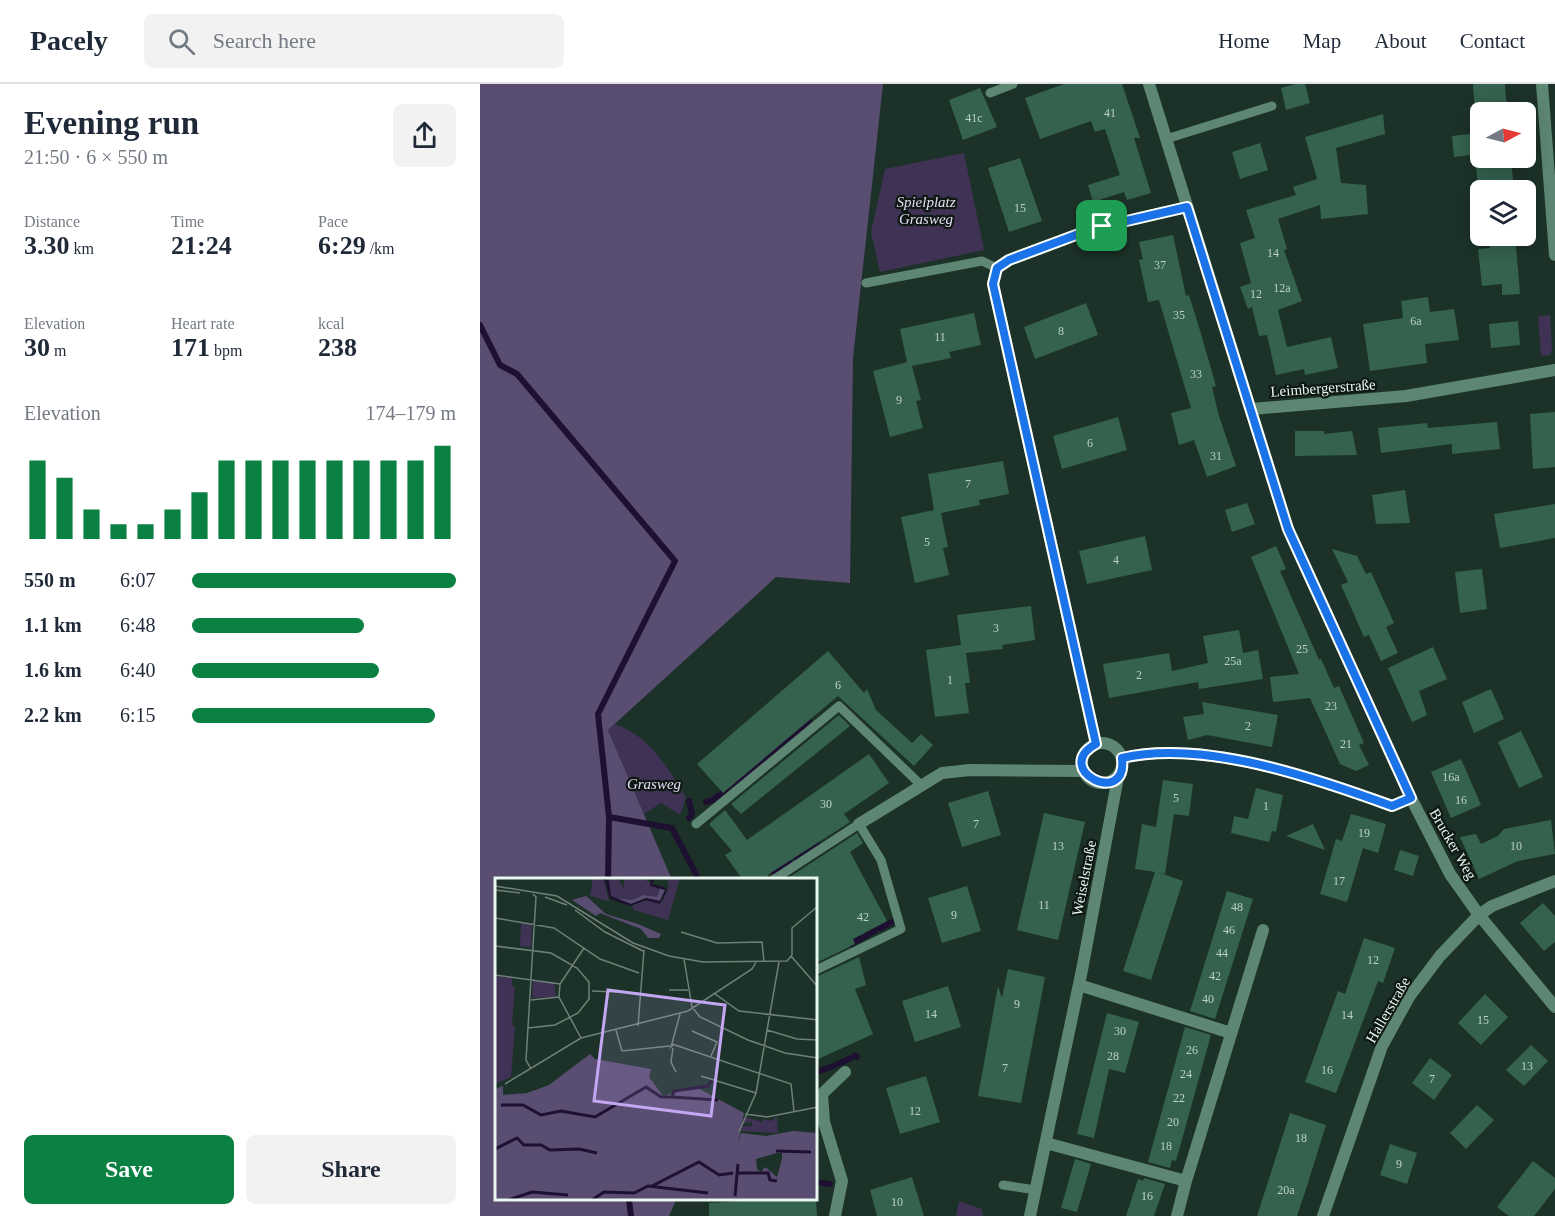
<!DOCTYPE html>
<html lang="en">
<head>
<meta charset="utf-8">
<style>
  body { margin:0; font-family:Georgia,serif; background:#f2f2f3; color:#1f2937; height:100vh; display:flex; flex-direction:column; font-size:22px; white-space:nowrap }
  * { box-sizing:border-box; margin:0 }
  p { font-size:20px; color:#747a83 }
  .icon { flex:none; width:33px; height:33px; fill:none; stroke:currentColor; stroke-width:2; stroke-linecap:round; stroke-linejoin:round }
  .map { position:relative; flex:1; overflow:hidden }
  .drawer { display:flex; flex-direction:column; background:#fff; width:480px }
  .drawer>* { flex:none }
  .needle { width:39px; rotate:83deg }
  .fabs { position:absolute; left:990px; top:18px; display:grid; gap:12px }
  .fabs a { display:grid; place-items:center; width:66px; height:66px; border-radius:9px; background:#fff; box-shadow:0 3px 15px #0003; font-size:30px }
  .pin { position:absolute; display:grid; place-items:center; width:51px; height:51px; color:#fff; margin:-26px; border-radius:12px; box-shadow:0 3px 9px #0006 }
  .round { display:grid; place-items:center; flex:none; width:63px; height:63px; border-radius:9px; background:#f2f2f3 }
  .summary { display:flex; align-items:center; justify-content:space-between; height:102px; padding:0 24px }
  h1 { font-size:33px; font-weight:700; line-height:45px }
  .figures { display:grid; grid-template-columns:repeat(3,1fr); gap:9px; height:102px; padding:6px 24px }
  .figures div { display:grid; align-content:center }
  .figures b { font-size:26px; font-weight:700 }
  .figures small { font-size:16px; font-weight:400 }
  .figures p { font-size:16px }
  .chart { height:168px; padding:12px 24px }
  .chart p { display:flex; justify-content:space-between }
  .chart svg { width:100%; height:108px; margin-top:6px; stroke:#0b8043; stroke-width:6 }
  .primary-button { display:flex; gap:12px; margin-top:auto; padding:12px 24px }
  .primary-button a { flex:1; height:69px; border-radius:9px; background:#0b8043; color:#fff; font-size:24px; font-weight:700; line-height:69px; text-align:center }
  .primary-button a+a { background:#f2f2f3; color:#1f2937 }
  ul { padding:0 24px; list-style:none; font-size:20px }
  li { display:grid; grid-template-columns:96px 72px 1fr; align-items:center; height:45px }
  li i { height:15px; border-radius:8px; background:#0b8043 }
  header { display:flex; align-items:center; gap:36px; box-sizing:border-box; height:84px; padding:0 30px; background:#fff; border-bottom:2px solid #e0e1e3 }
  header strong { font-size:28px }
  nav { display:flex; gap:33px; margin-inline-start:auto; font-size:21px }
  .search { width:420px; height:54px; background:#f2f2f3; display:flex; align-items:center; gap:15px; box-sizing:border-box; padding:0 21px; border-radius:9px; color:#747a83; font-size:22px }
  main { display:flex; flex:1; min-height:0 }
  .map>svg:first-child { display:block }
</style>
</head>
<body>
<header>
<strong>Pacely</strong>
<div class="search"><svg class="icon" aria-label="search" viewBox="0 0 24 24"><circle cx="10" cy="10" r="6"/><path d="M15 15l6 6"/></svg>Search here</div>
<nav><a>Home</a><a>Map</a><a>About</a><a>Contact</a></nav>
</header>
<main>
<section class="drawer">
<div class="summary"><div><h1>Evening run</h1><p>21:50 · 6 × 550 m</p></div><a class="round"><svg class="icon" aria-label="share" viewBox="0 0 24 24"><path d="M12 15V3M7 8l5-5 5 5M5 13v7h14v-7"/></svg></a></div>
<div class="figures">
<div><p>Distance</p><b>3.30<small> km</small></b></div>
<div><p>Time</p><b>21:24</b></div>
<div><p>Pace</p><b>6:29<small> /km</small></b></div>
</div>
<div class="figures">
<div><p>Elevation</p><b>30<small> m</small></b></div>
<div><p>Heart rate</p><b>171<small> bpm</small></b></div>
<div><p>kcal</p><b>238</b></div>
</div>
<div class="chart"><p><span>Elevation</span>174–179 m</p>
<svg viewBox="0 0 160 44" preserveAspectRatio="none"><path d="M5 44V12M15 44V19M25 44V32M35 44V38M45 44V38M55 44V32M65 44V25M75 44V12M85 44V12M95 44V12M105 44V12M115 44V12M125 44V12M135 44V12M145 44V12M155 44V6"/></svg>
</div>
<ul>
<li><b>550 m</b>6:07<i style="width:100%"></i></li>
<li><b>1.1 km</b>6:48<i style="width:65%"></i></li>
<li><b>1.6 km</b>6:40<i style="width:71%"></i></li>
<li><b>2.2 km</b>6:15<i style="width:92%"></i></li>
</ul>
<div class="primary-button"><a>Save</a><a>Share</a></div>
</section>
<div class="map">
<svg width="1075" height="1132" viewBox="0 0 1075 1132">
  <rect width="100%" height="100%" fill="#1c3228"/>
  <path fill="#3f3254" d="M484,69L504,166L400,188L391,148L405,85Z
    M1070,231L1072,265L1070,271L1061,272L1058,232Z
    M135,640C172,654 185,681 206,713L200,731L181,719L164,730L128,646Z
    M479,1117L502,1125L503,1132H476Z"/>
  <path fill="#5a4d72" d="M0,0H403L373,274L370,499L296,493L128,646L192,796H16V1116H196L189,1132H0Z"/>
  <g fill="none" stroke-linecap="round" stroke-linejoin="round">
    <path stroke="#1e1030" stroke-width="6" d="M0,241L20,281L37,290L195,477L118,630L129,733L192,744L219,796
      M326,640L329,637
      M312,653L323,643
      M295,666L308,656
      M283,677L291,670
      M266,690L279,680
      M254,700L262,694
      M209,717L212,730L209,734
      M226,718L233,716L249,704
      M325,767L337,759
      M315,773L322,769
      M294,788L309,778
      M128,796L129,733
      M401,844L412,838
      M386,852L396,846
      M371,860L382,854
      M375,972L377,973
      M358,980L371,974
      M337,988L353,982
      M336,1098L350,1100
      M149,1116L151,1132"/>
  </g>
  <path fill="#34624e" d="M584,0H642L660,54H654L671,109L647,116L644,108L613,118L608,101L640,91L625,45L615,48L611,37L560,55L545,14Z
    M816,0H825L830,19L806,26L801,4Z
    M993,0H1025L1027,28H995Z
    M500,4L517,43L483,56L469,16Z
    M903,30L905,50L856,64L861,99L886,101L888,130L841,135L840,121L798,135L807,165L804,166L822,217L798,226L807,263L851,253L858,284L825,291L824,285L796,291L787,251L779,252L772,223L768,225L760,203L771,199L760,159L775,154L766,126L816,111L813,103L837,95L825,53Z
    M1000,49V70L974,73L972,52Z
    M780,59L788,86L760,95L752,68Z
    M540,74L562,137L529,148L508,84Z
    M1031,75L1034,106H998L996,78Z
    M693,151L706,212L709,211L719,243L736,302L732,303L739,332L756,382L727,393L714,356L699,361L691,329L711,324L679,216L668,218L659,176L663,175L659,158Z
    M1009,152H1031L1032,162H1036L1040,210L1022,211V200L1002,202L998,165L1010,164Z
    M948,213L950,228L974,225L979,256L945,260L947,279L890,287L883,240L923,234L921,217Z
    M606,219L618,251L555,275L544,243Z
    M494,229L501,261L469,268L471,274L432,282L441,316L436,317L443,344L410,353L393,287L427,278L420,245Z
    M1038,237L1040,261L1011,264L1009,240Z
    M1075,328V383L1053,385L1050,330Z
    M638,333L647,366L582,385L573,352Z
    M1017,338L1020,365L972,370V360L901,369L898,344L947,339L948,344Z
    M815,347H844V350L872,347L877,371L815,372Z
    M523,377L529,410L499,416L500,421L461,429L468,463L463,464L469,491L435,499L421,433L454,426L448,390Z
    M925,406L930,439L896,440L892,411Z
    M767,419L775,440L752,448L745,426Z
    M1075,420V454L1020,464L1014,430Z
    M665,452L672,486L607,500L599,467Z
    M796,462L806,485L800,487L839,576L841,575L854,604L859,602L884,659L879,661L889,681L876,687L860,680L830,614L793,618L790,593L819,590L771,473Z
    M852,465L877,472L886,490L891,488L914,539L906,543L918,569L901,577L889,551L884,553L861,501L868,498Z
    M1002,485L1007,525L980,529L975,488Z
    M551,522L555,556L522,561L523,565L486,569L490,599H485L489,629L455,633L446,566L481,561L477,531Z
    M759,546L763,569L778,566L783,595L719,605L718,598L629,614L623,580L689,569L692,587L728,579L723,552Z
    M953,563L967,595L939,607L947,631L932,638L908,584Z
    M348,567L384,609L387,605L396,626L432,659L441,650L453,661L434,682L358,612L243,709L217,680Z
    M1011,605L1024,635L994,649L982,618Z
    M722,618L798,631L792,663L727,651L708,656L703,633L724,630Z
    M359,631L370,642L261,730L251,720Z
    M1041,647L1063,693L1039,704L1018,658Z
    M389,670L409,699L364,730L370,738L289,790L286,796H263L245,771L252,767L229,740L245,726L267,756Z
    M981,675L1001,721L971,734L951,688Z
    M683,696L713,700L709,732L694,730L685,790L677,788L703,797L671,896L643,887L675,788L655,785L662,740L676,743Z
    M776,704L803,711L796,748L792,747L789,758L751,749L754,732L768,735Z
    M508,707L521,751L482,763L468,719Z
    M564,729L605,738L578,856L537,846Z
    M871,730L906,740L898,769L883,764L867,818L840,810L856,755L862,757Z
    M1071,736L1075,770L1038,777L999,795L980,753L996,750L1001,760L1018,752L1024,745Z
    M833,740L845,766L806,752Z
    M377,749L383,759L370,768L407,837L373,855L375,860L336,879V796H305Z
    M920,766L939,772L933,792L914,786Z
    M487,802L501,847L462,859L448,814Z
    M747,807L773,815L735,935L710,927Z
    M1063,819L1075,832V858L1064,867L1040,839Z
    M884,854L915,864L903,899L898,897L856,1009L825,998L858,907L865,910Z
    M379,873L386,901L375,905L393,950L336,976V893Z
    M528,885L565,893L541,1019L498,1012L518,902L522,914Z
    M468,902L481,943L435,958L422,917Z
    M1005,910L1028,933L1001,961L978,939Z
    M627,929L659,938L645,989L629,985L614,1054L597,1050Z
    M705,943L731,951L696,1077L692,1076L690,1084L668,1078Z
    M1051,961L1068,977L1044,1002L1026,986Z
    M950,974L972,991L954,1016L932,999Z
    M446,992L460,1038L420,1050L406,1004Z
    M997,1021L1014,1036L986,1065L970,1049Z
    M810,1029L846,1041L827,1102L817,1132H777Z
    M910,1060L937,1069L927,1100L900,1091Z
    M595,1075L611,1080L597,1128L581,1124Z
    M1053,1077L1075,1094V1105L1054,1132H1029L1017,1123Z
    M432,1093L444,1132H397L390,1106Z
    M664,1094L685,1100L674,1132H646L658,1095L663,1097Z
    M281,1116H336L337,1132H229V1119Z"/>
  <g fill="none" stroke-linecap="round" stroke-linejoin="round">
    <path stroke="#5d8673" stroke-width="9" d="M510,9L533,0
      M686,55L792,22
      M386,199L502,177L517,184
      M216,740L359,622L441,701
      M293,796L379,740L401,776L421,845L336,886
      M523,1101L556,1106"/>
    <path stroke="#5d8673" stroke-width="12" d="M669,0L808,445L931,714L970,790L999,831L1075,923
      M1062,0L1075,171
      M772,325L926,312L1075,286
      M602 679a20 20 0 1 1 40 0a20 20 0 1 1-40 0Z
      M616,660L513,200L517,184L529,176L612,145L707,123
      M642,674C724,655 835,694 912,722L931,714
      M379,740L462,689L490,686L604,687
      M599,901L751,949
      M566,1059L706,1097L783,846
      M355,1132L362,1097L344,1038L342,1010L365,988
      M550,1132L602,886L638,693
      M697,1132L706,1097
      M843,1132L902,962L929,913L960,872L999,831L1012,822L1075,797"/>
  </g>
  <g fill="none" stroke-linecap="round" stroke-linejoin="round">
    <defs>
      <path id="route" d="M707,123L808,445L931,714L912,722C835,694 723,655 642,674C648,725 570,685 616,660L513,200L517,184L529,176L612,145Z"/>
    </defs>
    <use href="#route" stroke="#fff" stroke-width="12"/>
    <use href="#route" stroke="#1a73e8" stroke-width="8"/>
  </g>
  <g text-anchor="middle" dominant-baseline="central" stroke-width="4.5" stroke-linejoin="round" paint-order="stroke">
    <g font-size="12" fill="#bbd1c7">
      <text x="630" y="29">41</text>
      <text x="494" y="34">41c</text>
      <text x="540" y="124">15</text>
      <text x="793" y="169">14</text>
      <text x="680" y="181">37</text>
      <text x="802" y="204">12a</text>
      <text x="776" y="210">12</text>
      <text x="699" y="231">35</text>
      <text x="936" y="237">6a</text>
      <text x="581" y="247">8</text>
      <text x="460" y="253">11</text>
      <text x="716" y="290">33</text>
      <text x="419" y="316">9</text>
      <text x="610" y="359">6</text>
      <text x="736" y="372">31</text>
      <text x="488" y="400">7</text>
      <text x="447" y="458">5</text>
      <text x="636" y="476">4</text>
      <text x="516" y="544">3</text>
      <text x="822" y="565">25</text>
      <text x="753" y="577">25a</text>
      <text x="659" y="591">2</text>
      <text x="470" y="596">1</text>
      <text x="358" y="601">6</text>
      <text x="851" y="622">23</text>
      <text x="768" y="642">2</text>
      <text x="866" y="660">21</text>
      <text x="971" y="693">16a</text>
      <text x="696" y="714">5</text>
      <text x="981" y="716">16</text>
      <text x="346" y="720">30</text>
      <text x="786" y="722">1</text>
      <text x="496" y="740">7</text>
      <text x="884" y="749">19</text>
      <text x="578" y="762">13</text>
      <text x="1036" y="762">10</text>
      <text x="859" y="797">17</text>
      <text x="564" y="821">11</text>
      <text x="757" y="823">48</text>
      <text x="474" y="831">9</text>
      <text x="383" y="833">42</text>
      <text x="749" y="846">46</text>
      <text x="742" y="869">44</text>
      <text x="893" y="876">12</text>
      <text x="735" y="892">42</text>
      <text x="728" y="915">40</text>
      <text x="537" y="920">9</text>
      <text x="451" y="930">14</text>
      <text x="867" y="931">14</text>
      <text x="1003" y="936">15</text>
      <text x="640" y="947">30</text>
      <text x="712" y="966">26</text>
      <text x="633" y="972">28</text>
      <text x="1047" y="982">13</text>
      <text x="525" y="984">7</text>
      <text x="847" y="986">16</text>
      <text x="706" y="990">24</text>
      <text x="952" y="995">7</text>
      <text x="699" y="1014">22</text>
      <text x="435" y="1027">12</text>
      <text x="693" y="1038">20</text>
      <text x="821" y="1054">18</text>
      <text x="686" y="1062">18</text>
      <text x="919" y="1080">9</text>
      <text x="806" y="1106">20a</text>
      <text x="667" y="1112">16</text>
      <text x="417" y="1118">10</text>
    </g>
    <g font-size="15" font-style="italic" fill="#e4dcf6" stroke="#0e1813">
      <text x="446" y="118">Spielplatz<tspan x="446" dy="17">Grasweg</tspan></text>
      <text x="174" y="700">Grasweg</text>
    </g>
    <g font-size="15" fill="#e8f6ef" stroke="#0e1813">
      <text transform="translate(843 304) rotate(-4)">Leimbergerstraße</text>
      <text transform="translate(973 760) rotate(60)">Brucker Weg</text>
      <text transform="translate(604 794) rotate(-79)">Weiselstraße</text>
      <text transform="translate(908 926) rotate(-60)">Hallerstraße</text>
    </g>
  </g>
  <g transform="translate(15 794)">
    <rect width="322" height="322" fill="#1c3228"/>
    <path d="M98,0H108L114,23L95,18ZM113,0H123L129,11V0H148L165,12L162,20L148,17L137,22L121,20L116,18ZM172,0H185L173,42L139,32L137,28L145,23L167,24L174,9ZM26,45L37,46L36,69L25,68ZM0,98L17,99V108H20L17,147L20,148L16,199L0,206ZM38,102L59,104L61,119L37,120ZM251,239L267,244L268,241L276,243L282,239L283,255L246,253L247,248H257V244L248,246Z" fill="#3f3254"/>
    <path d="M165,10L170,12L164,24L151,20L136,26L121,20L137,22L148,17L162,19ZM91,18L111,36L143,46L166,56L164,60H153L146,51L105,35L101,38L77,22ZM95,176L100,181L156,191L154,199L168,218L201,209L249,235L243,267L246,255L271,258L298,253L322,255V322H0V211L8,208V217L32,215L54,207ZM282,275H287V281L282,299L270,289L266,294L262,291L261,281Z" fill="#5a4d72" fill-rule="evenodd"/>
    <path d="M109,0L114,3L116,18L136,26L151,20L166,23L170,12L155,8L156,0H160L157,6L170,9L172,13L165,26L151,22L135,28L115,21Z" fill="#1e1030"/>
    <path fill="none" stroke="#1e1030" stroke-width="3" d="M177,219L223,222M6,227H28L46,237L66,233L100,239L151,209L166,219H177L179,213L213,208L217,202M0,271L22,260L29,267H46L55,272L84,271L102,275M281,273L316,274M242,295H273L275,302L282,303M157,308L204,284L224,297L238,295M240,318L243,286M13,322L37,314L73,317M97,322L109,314L139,315L153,308L213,315"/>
    <path fill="none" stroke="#6e8078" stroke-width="1.5" d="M0,8L62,18L138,65L174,78L208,84L292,83L297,77V50L323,28M0,12L25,15M50,19L72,27M80,32L110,54L148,73M0,40L59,50L105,81L144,95M186,54L222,65L267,64L269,84M0,68L56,75L82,90L94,104V121L83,135L60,147L33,150M296,78L323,109M189,81L197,129L205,139L253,162L290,175L323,180M0,97L65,106M174,112H193M97,113L143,115M220,116L244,133L323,142M36,122L64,119M143,148L149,72M121,152L127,173L175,168M272,152L302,161L323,162M197,153L222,164L216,178M86,160L64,119L65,106L89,70M177,166L296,206L299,233M179,166L176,169L185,136M178,170L176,184L181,194M36,191L31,182L41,19L38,16M206,198L261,215M10,206L86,160L193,133L257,91L261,84M250,236L272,239L323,229M244,254L261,215L284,84"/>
    <path fill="#c3a7f2" fill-opacity="0.15" stroke="#c3a7f2" stroke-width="3" d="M113,112L230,127L216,238L99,223Z"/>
    <rect width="322" height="322" fill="none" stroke="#e8f6ef" stroke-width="3"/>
  </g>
</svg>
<div class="fabs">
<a><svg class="needle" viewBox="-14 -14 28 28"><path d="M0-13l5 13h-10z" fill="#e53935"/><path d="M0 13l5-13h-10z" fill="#747a83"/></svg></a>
<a><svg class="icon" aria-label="layers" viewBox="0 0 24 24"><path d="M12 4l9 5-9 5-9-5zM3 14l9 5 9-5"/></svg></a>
</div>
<div class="pin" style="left:622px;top:142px;background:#1e9e55"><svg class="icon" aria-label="arrive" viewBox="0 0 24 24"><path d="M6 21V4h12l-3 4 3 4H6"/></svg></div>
</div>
</main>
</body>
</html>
